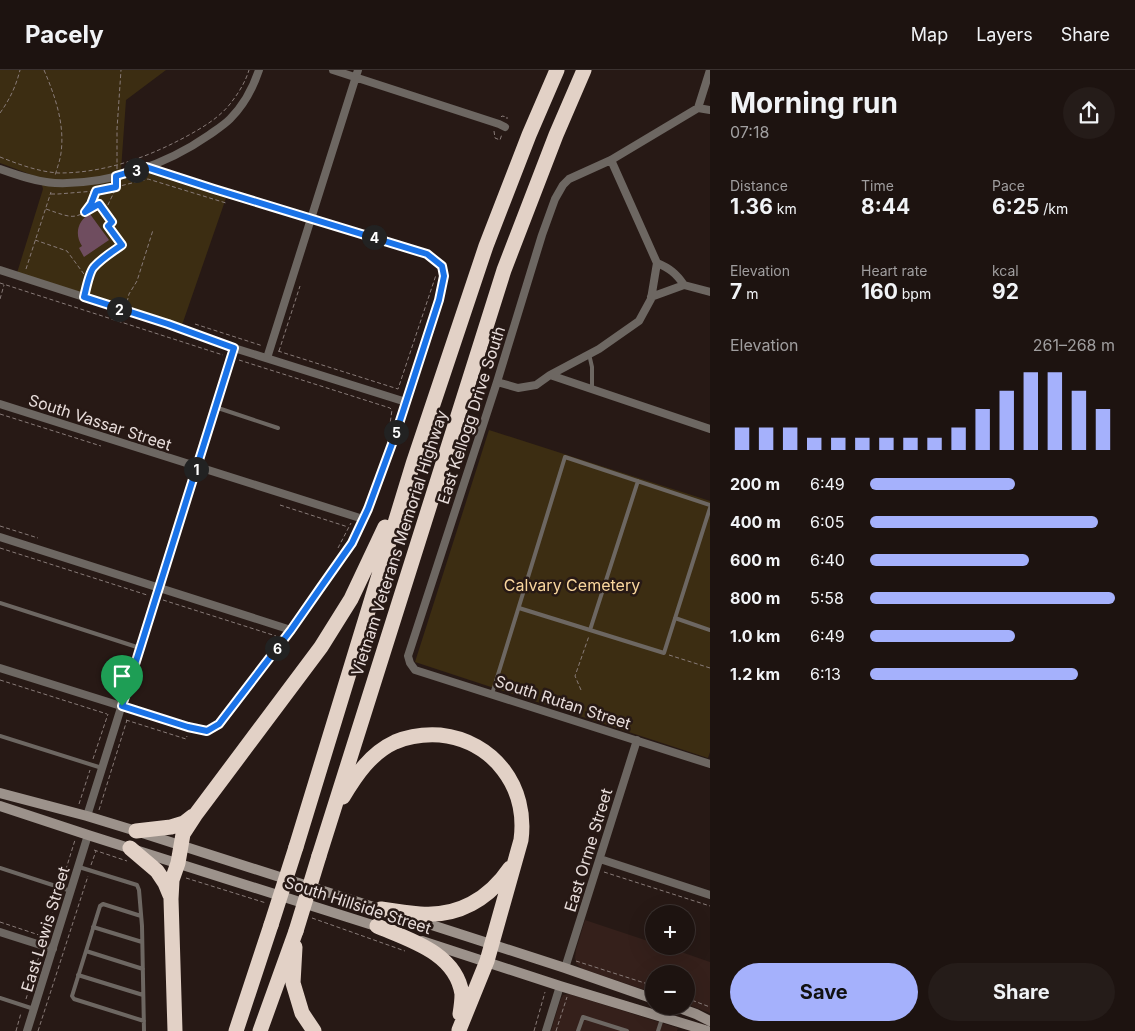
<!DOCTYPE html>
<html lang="en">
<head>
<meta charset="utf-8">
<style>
  body { margin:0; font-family:Inter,sans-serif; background:#251c19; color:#f1f3f6; height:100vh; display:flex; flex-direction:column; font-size:19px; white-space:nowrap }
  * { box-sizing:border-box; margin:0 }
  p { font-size:16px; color:#a09e9f }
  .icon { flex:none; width:28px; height:28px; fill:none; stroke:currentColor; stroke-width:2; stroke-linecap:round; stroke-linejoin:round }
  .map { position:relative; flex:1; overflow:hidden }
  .details { display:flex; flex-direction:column; background:#1d1310; width:425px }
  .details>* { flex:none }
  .tools { position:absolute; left:645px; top:835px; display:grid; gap:10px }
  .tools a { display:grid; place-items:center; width:50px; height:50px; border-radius:50%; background:#1d1310; box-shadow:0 5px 20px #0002,0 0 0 1px #3b3230; font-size:25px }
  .pin { position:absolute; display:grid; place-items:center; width:42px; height:42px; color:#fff; margin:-51px -21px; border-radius:50% 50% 50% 0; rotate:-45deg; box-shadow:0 0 5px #0007 }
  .pin .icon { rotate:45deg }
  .km { position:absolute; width:25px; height:25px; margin:-12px; border-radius:50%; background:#222; color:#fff; font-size:14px; line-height:25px; text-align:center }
  .round { display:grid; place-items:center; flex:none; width:52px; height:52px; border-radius:26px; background:#251c19 }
  .headline { display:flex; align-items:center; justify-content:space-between; height:85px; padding:0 20px }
  h1 { font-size:28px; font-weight:700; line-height:38px }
  .metrics { display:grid; grid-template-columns:repeat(3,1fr); gap:8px; height:85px; padding:5px 20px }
  .metrics div { display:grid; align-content:center }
  .metrics b { font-size:21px; font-weight:700 }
  .metrics small { font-size:14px; font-weight:400 }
  .metrics p { font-size:14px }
  .chart { height:140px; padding:10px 20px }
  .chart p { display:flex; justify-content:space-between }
  .chart svg { width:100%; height:90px; margin-top:5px; stroke:#a5b1fc; stroke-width:6 }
  .primary-button { display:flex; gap:10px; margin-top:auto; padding:10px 20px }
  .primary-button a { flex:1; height:58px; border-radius:30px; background:#a5b1fc; color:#111; font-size:20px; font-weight:700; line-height:58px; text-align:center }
  .primary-button a+a { background:#251c19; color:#f1f3f6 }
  ul { padding:0 20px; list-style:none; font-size:16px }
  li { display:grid; grid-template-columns:80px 60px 1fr; align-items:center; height:38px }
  li i { height:12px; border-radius:6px; background:#a5b1fc }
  header { display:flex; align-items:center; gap:30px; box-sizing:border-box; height:70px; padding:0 25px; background:#1d1310; border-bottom:1px solid #3b3230 }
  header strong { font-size:24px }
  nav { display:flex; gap:28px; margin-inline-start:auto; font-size:18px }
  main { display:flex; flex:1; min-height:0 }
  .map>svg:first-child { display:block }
</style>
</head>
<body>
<header>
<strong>Pacely</strong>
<nav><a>Map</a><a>Layers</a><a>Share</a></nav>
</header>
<main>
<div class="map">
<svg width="710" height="961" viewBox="0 0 710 961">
  <rect width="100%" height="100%" fill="#271915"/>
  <path fill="#35201b" d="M585,850L654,873V876H664L710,892V943L686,934V904H654V923L583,899L579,896L576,893L575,888L576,880Z
    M569,924L678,958L677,961H551L560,931L563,925Z"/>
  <path fill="#3c2d12" d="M0,0H166L126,30L121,100L148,103L226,128L182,255L17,203L43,119L40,108L0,93Z
    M489,360L710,431V682L708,688L415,592Z"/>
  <path fill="#6f4d5f" d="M90,144L109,170L84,187L79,178L82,176C74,164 78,150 90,144Z"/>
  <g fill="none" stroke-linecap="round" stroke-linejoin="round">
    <path stroke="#887b78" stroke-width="1" stroke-dasharray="4 2.5" stroke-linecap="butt" d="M44,0C55,26 65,54 61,83C60,91 57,98 55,106
      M0,43C10,29 16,16 20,0
      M501,47L502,46L507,47V49
      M494,61L495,68L500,70L502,64
      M0,87C18,94 39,102 59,103C105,103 149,87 189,65C205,56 222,46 233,30C240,21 246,10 249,0
      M117,99V59L121,0
      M51,124H58L95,121L116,117L148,109L226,133
      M46,139C75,149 73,150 99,134L112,152L108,156L122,175L101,189L99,193L93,198L86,219
      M105,141L116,118
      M86,142L91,134L95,121
      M35,170L67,181L89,211
      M26,199L51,122
      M0,213L223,285
      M0,229L4,215
      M127,232L129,224L137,211L153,160
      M195,254L263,276
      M278,281L398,319L436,205
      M279,281L300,216
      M239,290L390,338L392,340L390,354
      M0,344L101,376
      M280,435L348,457
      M0,456L38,468
      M0,478L147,525
      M338,478L351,453
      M163,530L276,566
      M669,585L710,598
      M0,610L107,644
      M581,620L575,606L589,566
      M126,650L186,669L187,666
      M93,689L108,644
      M79,734L90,700
      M99,740L127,650
      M94,780L127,791
      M91,795L96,781
      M604,802L710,836
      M186,808L266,833
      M62,812L75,770
      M312,848L405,881
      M0,852L45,867
      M45,867L59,823
      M576,891L654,916
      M686,928L710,937
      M26,929L40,883
      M16,961L21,943
      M38,961L88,806
      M534,961L545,922
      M556,961L567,927"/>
    <path stroke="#6d6762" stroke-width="4" d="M589,284L592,297V319
      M215,337L278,358
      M0,533L140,578
      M519,538L664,583L710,438
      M675,548L710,560
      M590,560L638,411
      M492,624L565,387L710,435
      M0,666L102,698
      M79,797L137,815L139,820L142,856L144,961
      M0,798L71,821
      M141,846L103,834L100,836L72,926L74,929L144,951
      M93,857L142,872
      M86,881L143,899
      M78,905L143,925
      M0,928L34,939
      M578,961L583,947L627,961
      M658,961L666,936"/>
    <path stroke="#6d6762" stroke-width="8" d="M333,0L499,54L505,57
      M698,38L710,0
      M710,40L698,38L611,90L569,109L563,115L555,129L542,165L497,312L408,586L410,593L415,600L710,694
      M0,99C17,105 37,112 55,113C109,115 166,95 209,65C216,60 224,55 230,49C244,35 253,18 259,0
      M0,200L168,254L234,278L406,332
      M684,215L710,222
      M651,227L684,215C676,203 669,198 657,193
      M267,288L358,0
      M550,305L710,359
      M497,312L518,318L536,315L550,305L599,279L639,251L651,229L657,193L611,90
      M0,334L363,449
      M0,467L291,560
      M0,598L188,657L207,661L219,655L291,560L352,473L368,439L396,363L439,230L444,206L442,196L427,184L214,119L146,97
      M87,746L234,278
      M600,789L710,825
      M0,862L53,879
      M565,898L637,670
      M27,961L88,765
      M546,961L560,916"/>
    <path stroke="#9c928b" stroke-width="10" d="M0,723L87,746L136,761L386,841
      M0,736L88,765L382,858
      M407,847L565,898L654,929
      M422,871L560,916L708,961
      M674,936L696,944L710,951"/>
    <path stroke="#e2d1c6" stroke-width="15" d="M343,727C356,705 371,683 395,672C409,666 425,664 440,665C494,671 528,717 521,770L487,891L459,960
      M136,761L171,757L184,753L193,746
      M296,777L413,394L486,176L529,65L557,0
      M130,778L157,801L165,813L170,825
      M319,786L504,200L556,65L584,0
      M381,839C394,841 407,843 420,844C458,847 489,829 510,798
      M377,856C410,870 456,883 462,924C462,930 461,938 460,944
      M295,877L293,913L302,943L314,961
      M175,961L171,829L172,810L178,793L183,764L196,744L321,577L351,529L385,457
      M236,961L271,855
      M260,961L296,861"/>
    <path stroke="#e2d1c6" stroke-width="15" d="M271,855L296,777
      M296,861L319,786"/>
  </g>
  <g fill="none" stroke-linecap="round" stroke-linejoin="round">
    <defs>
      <path id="route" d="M146,97L214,119L427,184L442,196L444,206L439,230L396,363L368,439L352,473L321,517L291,560L219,654L207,661L188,657L122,636L234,278L168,254L84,227C86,220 89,202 94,197C102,188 112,182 122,175L108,156L112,152L99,134L85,142L91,134L96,121L116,117V106Z"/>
    </defs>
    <use href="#route" stroke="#fff" stroke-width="10"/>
    <use href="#route" stroke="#1a73e8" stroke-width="6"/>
  </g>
  <g text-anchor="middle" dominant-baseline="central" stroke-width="5" stroke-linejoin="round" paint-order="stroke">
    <g font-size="16" fill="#e8dddb" stroke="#271915">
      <text transform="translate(471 345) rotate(-72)">East Kellogg Drive South</text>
      <text transform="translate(100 352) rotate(18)">South Vassar Street</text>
      <text transform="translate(399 473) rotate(-72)">Vietnam Veterans Memorial Highway</text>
      <text transform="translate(563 632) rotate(18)">South Rutan Street</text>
      <text transform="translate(588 780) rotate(-73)">East Orme Street</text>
      <text transform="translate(358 835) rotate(18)">South Hillside Street</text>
      <text transform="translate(45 859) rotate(-73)">East Lewis Street</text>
    </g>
    <g font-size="16" fill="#f9d69e" stroke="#271915">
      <text x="572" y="515">Calvary Cemetery</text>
    </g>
  </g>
</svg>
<div class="tools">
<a>+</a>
<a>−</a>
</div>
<div class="pin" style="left:122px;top:636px;background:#1e9e55"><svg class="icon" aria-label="arrive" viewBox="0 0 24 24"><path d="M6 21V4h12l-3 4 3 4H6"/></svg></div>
<b class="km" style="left:196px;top:399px">1</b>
<b class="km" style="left:119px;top:239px">2</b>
<b class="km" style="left:136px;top:100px">3</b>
<b class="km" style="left:374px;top:167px">4</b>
<b class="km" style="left:396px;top:362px">5</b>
<b class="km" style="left:277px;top:578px">6</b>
</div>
<section class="details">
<div class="headline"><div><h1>Morning run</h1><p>07:18</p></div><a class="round"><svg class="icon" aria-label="share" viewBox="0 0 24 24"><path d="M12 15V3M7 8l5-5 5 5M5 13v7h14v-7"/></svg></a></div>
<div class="metrics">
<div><p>Distance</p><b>1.36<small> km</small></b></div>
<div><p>Time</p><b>8:44</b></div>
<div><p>Pace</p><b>6:25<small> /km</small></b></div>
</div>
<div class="metrics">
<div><p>Elevation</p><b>7<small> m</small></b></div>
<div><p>Heart rate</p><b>160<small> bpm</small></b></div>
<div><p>kcal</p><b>92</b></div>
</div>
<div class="chart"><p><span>Elevation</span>261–268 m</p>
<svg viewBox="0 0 160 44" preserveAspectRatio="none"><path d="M5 44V33M15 44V33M25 44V33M35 44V38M45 44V38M55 44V38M65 44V38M75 44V38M85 44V38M95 44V33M105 44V24M115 44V15M125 44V6M135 44V6M145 44V15M155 44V24"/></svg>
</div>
<ul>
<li><b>200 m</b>6:49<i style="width:59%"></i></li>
<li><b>400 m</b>6:05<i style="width:93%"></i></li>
<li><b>600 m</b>6:40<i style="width:65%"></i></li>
<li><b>800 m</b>5:58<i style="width:100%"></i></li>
<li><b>1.0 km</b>6:49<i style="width:59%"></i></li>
<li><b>1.2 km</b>6:13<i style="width:85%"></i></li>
</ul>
<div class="primary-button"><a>Save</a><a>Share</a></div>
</section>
</main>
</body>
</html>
